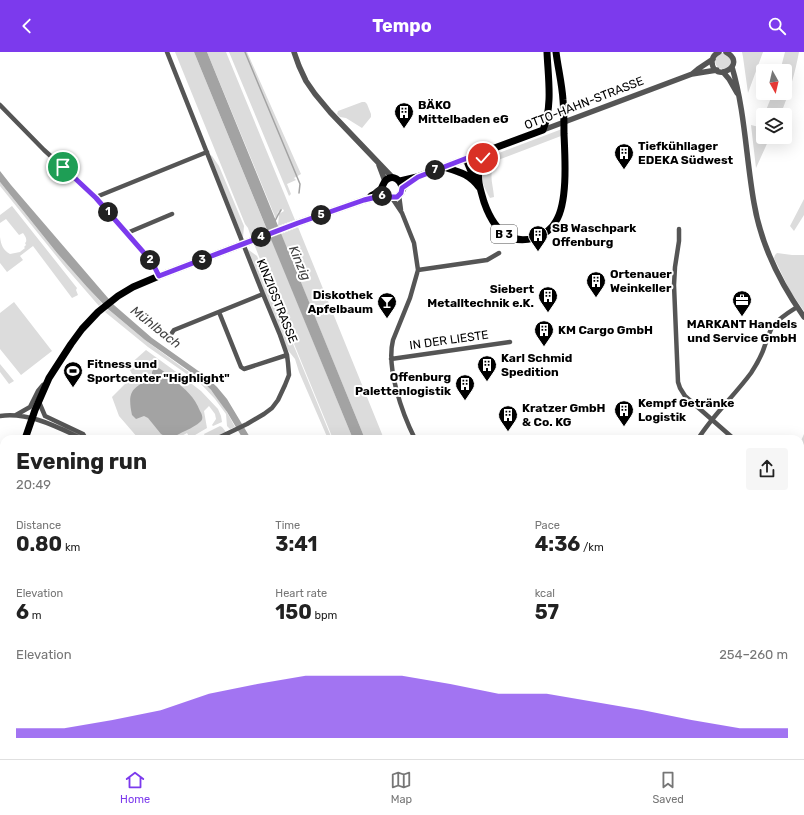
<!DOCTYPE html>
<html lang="en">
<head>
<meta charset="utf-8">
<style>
  body { margin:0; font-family:Rubik,sans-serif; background:#f6f6f6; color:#222; height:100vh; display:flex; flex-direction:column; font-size:15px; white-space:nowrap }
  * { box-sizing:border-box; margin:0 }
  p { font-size:13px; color:#767676 }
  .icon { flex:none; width:22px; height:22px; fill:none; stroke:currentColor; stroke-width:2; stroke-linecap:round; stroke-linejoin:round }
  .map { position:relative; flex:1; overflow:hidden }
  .drawer { position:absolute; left:0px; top:383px; width:804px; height:324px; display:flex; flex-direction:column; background:#fff; border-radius:12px 12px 0 0; box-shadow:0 4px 16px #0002 }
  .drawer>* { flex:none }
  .needle { width:26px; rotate:172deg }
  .fabs { position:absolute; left:756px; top:12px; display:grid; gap:8px }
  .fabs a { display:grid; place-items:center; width:36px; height:36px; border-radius:4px; background:#fff; box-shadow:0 4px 16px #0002; font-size:20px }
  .pin { position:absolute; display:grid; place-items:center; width:34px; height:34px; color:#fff; margin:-17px; border:2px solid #fff; border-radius:50%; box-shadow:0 1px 4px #0007 }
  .km { position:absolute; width:20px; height:20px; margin:-10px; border-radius:50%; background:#222; color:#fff; font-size:11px; line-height:20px; text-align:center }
  .round { display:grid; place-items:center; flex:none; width:42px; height:42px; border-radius:4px; background:#f6f6f6 }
  .head { display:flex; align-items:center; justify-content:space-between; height:68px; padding:0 16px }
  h1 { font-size:22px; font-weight:700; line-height:30px }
  .stats { display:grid; grid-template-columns:repeat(3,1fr); gap:6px; height:68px; padding:4px 16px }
  .stats div { display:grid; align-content:center }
  .stats b { font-size:20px; font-weight:700 }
  .stats small { font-size:11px; font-weight:400 }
  .stats p { font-size:11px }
  .chart { height:112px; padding:8px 16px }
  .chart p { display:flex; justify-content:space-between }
  .chart svg { width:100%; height:72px; margin-top:4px; fill:#7c3aed; opacity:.7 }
  header { display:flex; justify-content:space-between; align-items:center; height:52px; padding:0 16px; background:#7c3aed; color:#fff; font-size:18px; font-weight:700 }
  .dock { display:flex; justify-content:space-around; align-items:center; height:56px; border-top:1px solid #e0e0e0; background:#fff; font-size:11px; color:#767676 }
  .dock a { display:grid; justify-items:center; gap:2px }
  .dock .active { color:#7c3aed }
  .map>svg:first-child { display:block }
</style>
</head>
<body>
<header><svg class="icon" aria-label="back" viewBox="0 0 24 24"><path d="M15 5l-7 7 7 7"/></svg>Tempo<svg class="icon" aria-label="search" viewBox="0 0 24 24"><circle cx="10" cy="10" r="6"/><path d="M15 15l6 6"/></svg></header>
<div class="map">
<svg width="804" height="707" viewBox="0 0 804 707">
  <rect width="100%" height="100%" fill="#fff"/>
  <path fill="#dcdcdc" d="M175,0H194L267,178L251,185L248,176L245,172Z
    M207,0H226L295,168L278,174L279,162L284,159L283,157L278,160L276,167Z
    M229,0H247L301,122L294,126L296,128L287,132L291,142L289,144Z
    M742,0H763L748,41L743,5Z
    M785,0H799C795,21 789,43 780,63H764L773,41H785V19H780Z
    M715 9a8 8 0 1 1 16 0a8 8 0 1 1-16 0Z
    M362,50H365L367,52L371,62V65L362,76L346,66L340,65L337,62L338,59Z
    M763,66V85H770L756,116L751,73L759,75Z
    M562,77L561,84L498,108C487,122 493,130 494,145L490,146C482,132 477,120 488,105Z
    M210,103L212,104L219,114L244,174L243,186Z
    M0,130L57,201L87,235L102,251L99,254L66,216L0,134Z
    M804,147V163L794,179L790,174Z
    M12,154L77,236L76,238L78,243L72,246L33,194L20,204L23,208L7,220L0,211V185C1,193 3,198 10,202L20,200L25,196L24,195L26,193L25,191L26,190C27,186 25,184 23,181L19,183L6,167L0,171V163Z
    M298,175L384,387H365L281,182Z
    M271,186L353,387H333L283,265L254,192Z
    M246,196L257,204L332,387H328L299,320L295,307L287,297Z
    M777,201L792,203H804V259L790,239L777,212L774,206L775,203Z
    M14,250L52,299L21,323L0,297V261Z
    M108,257L145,288L205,332L218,346L224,355L235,375L230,377L227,374L226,362L215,347L201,332L148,295L105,260Z
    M146,298L179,322L201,339L218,357L221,364L222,370L213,374L212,373L216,367L215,362L209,354L204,359L207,376L190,386L187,381L176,387H137L138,386L119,364L112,345L133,324L128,314Z
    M0,312L14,329L9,332L0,320Z
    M220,374L222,375L226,380L211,387H201L205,384L204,382Z
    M804,382V402L800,411V391Z
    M4,549V563L0,582V561Z
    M804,566V594H800L801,567Z
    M137,703H167L165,707H141Z
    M439,703H456L458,707H440Z
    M459,703H483L484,707H461Z
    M495,703H515L517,707H496Z
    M664,703H773L772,707H662Z"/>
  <path fill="#a3a3a3" d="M194,0H207L365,387H353Z
    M0,119L11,133L114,253L152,286L204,323L217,335L227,347L251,387H243L227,360L211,338L199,326L145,288L108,257L87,235L57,201L0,130Z
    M157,315C164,319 168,323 174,328C186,338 194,344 200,359C202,362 204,367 200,370C194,376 179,381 170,387L161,382L148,366L144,364L136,367L132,363C127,339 132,336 152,326V320L154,316Z"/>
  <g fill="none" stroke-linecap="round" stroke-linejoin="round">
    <path stroke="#a3a3a3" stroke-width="1.5" d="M245,0L300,132L299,141
      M275,169L278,163L281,158
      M533,703L535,707"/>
    <path stroke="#555" stroke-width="4.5" d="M167,0L263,242L280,283L287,303L288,311L289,323L285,333L278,348L272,356L264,362L247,372L216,387
      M0,53L44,98L96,145L152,210L159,224
      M399,143L401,158
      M96,145L207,100
      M392,146L402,161L414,191L418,218L410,246L393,288C386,316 402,361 415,387
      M679,177V189L675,215L674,233L678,330L680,336L685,344L734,387
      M127,181L172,162
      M418,218L487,208L499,201
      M219,260L241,315L244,317L287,303
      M169,285L174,278L263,242
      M391,307L510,290
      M39,350L45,364L83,382L86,387
      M16,363L30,355L38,339L43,333
      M0,364C30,360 57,375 83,387
      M698,387C713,363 734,344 751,321C757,312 762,303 765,293C768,287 769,279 773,274C779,266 789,260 797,255
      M800,596L804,595
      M800,639L804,640
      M800,686L804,687
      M21,704L23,707"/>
    <path stroke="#555" stroke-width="5.5" d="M294,0L299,14L306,29L315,42L330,60L393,126
      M719,0C715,2 712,5 712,10C713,32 749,13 726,0
      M732,15C745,59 746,106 754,151C761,193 780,231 804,265
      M723,20L729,27L737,41
      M692,22L698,17L713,7
      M543,78L692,22L717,18
      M379,113L385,129"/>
    <path stroke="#000" stroke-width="7" d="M488,98C484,104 480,110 479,117C477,129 481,139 484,150C492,173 506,194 534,186C543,183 552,177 556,169C568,150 565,105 564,82C564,71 564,59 563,48C562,32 558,16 556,0
      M466,107L475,129
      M444,115C460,120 469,122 479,135
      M400,129L417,125L543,78C553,54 548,25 547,0
      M383,140C388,146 396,148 401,141C403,137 402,136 406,133
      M371,144C374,142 379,140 381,137C383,134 383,131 386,128C393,122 401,128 402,136
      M25,387L35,358L49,326L71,292L82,277L98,260L118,244L133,235L159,224L298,171L364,148L385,143
      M0,531L4,509
      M0,642C3,652 4,660 0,670"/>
  </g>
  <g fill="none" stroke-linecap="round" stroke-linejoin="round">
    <defs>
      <path id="route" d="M63,115L96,146L152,210L159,224L298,171L364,148L385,143L389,145H397L401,141L402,136L418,125L488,98L483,106"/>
    </defs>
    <use href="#route" stroke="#fff" stroke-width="8"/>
    <use href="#route" stroke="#7c3aed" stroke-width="5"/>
  </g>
  <defs>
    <symbol id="building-pin" viewBox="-11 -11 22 30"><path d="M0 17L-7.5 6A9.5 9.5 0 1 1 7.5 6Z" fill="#000" stroke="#fff"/><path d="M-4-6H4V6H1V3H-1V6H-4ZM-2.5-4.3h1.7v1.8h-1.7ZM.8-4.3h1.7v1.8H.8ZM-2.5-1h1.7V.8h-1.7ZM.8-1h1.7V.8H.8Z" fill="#fff"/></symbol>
    <symbol id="office-pin" viewBox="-11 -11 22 30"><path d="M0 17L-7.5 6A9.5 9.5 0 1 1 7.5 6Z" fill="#000" stroke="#fff"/><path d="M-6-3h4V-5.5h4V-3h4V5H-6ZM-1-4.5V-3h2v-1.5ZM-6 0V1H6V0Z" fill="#fff"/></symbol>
    <symbol id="bar-pin" viewBox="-11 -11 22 30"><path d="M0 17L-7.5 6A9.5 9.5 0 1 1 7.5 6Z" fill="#000" stroke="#fff"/><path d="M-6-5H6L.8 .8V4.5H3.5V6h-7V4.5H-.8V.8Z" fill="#fff"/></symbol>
    <symbol id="stadium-pin" viewBox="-11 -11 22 30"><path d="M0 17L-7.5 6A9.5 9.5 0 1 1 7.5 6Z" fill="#000" stroke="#fff"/><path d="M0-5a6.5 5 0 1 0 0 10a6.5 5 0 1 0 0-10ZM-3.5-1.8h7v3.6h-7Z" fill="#fff"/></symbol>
  </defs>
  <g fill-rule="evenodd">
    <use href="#building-pin" x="393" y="49" width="22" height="30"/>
    <use href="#building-pin" x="613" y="90" width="22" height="30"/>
    <use href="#building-pin" x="527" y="172" width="22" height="30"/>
    <use href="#building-pin" x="585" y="218" width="22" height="30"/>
    <use href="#building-pin" x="537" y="233" width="22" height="30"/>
    <use href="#office-pin" x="731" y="237" width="22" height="30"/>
    <use href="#bar-pin" x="376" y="239" width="22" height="30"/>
    <use href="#building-pin" x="533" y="267" width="22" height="30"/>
    <use href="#building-pin" x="476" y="302" width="22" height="30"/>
    <use href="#stadium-pin" x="62" y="308" width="22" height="30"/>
    <use href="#building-pin" x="454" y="321" width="22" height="30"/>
    <use href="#building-pin" x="613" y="347" width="22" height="30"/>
    <use href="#building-pin" x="497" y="352" width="22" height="30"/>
  </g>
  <g text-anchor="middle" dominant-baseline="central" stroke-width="4" stroke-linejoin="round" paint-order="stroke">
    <rect fill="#fff" stroke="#4c4c4c" stroke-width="1" x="491" y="173" width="26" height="18" rx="3"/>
    <g font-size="11" font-weight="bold" fill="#000">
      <text x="504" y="182">B 3</text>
    </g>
    <g font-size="12" fill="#000" stroke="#fff">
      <text transform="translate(584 51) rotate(-21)">OTTO-HAHN-STRASSE</text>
      <text transform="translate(277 249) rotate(68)">KINZIGSTRASSE</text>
      <text transform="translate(449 288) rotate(-8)">IN DER LIESTE</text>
    </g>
    <g font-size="12" font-weight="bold" fill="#000" stroke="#fff" text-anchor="start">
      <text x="418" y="53">BÄKO<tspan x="418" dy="14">Mittelbaden eG</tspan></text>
      <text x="638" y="94">Tiefkühllager<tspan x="638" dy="14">EDEKA Südwest</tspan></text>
      <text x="552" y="176">SB Waschpark<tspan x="552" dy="14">Offenburg</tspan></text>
      <text x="610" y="222">Ortenauer<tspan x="610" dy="14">Weinkeller</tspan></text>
      <text x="534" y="237" text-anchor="end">Siebert<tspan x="534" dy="14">Metalltechnik e.K.</tspan></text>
      <text x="373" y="243" text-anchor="end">Diskothek<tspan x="373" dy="14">Apfelbaum</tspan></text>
      <text x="742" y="272" text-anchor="middle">MARKANT Handels<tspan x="742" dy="14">und Service GmbH</tspan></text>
      <text x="558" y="278">KM Cargo GmbH</text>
      <text x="501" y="306">Karl Schmid<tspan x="501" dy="14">Spedition</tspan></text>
      <text x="87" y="312">Fitness und<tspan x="87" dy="14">Sportcenter "Highlight"</tspan></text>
      <text x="451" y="325" text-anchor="end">Offenburg<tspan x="451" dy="14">Palettenlogistik</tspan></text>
      <text x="638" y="351">Kempf Getränke<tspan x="638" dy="14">Logistik</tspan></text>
      <text x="522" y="356">Kratzer GmbH<tspan x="522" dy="14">&amp; Co. KG</tspan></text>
    </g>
    <g font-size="13" font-style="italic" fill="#444" stroke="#fff">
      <text transform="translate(300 211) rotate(67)">Kinzig</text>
      <text transform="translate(156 275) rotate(38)">Mühlbach</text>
    </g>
  </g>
</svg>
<div class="fabs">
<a><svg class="needle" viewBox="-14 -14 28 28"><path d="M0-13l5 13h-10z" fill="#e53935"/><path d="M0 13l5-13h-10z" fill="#767676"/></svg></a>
<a><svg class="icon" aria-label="layers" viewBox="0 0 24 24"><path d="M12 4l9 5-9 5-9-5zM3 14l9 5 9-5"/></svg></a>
</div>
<div class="pin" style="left:63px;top:115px;background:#1e9e55"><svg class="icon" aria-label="arrive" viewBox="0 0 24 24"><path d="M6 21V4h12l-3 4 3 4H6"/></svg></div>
<div class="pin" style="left:483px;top:106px;background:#d93025"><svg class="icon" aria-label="check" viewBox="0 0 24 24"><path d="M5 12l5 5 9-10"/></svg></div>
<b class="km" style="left:108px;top:160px">1</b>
<b class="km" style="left:150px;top:208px">2</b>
<b class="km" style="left:202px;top:208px">3</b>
<b class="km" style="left:261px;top:185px">4</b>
<b class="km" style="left:321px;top:163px">5</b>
<b class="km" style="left:382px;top:144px">6</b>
<b class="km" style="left:435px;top:118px">7</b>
<section class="drawer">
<div class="head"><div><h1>Evening run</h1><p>20:49</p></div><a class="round"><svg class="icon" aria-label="share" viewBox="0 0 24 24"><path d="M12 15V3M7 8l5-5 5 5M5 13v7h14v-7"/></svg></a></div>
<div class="stats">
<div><p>Distance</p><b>0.80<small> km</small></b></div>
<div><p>Time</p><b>3:41</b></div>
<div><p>Pace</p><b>4:36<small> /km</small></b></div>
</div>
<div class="stats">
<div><p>Elevation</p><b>6<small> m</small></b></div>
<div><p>Heart rate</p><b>150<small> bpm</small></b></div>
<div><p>kcal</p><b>57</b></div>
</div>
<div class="chart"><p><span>Elevation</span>254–260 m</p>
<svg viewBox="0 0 160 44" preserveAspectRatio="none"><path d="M0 44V38L10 38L20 33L30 27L40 17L50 11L60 6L70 6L80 6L90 11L100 17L110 17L120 22L130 27L140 33L150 38L160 38V44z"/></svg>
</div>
</section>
</div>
<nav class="dock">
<a class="active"><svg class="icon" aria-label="home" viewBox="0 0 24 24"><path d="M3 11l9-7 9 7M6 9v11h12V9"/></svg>Home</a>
<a><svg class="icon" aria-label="map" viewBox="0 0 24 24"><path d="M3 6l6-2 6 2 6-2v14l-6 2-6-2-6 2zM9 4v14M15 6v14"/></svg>Map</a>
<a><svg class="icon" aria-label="saved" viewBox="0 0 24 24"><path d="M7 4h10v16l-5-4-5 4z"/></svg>Saved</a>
</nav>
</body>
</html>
